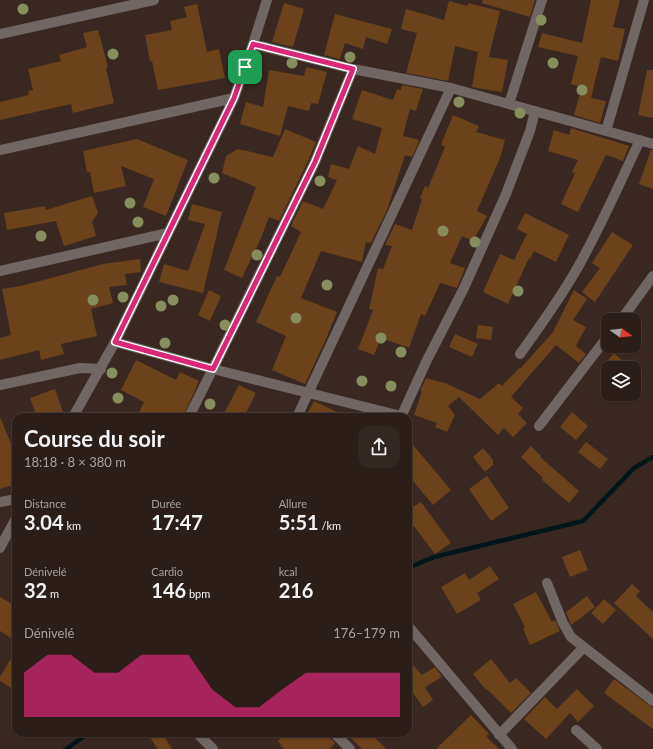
<!DOCTYPE html>
<html lang="fr">
<head>
<meta charset="utf-8">
<style>
  body { margin:0; font-family:Lato,sans-serif; background:#332722; color:#f1f3f6; height:100vh; display:flex; flex-direction:column; font-size:15px; white-space:nowrap }
  * { box-sizing:border-box; margin:0 }
  p { font-size:13px; color:#a6a2a2 }
  .icon { flex:none; width:22px; height:22px; fill:none; stroke:currentColor; stroke-width:2; stroke-linecap:round; stroke-linejoin:round }
  .map { position:relative; flex:1; overflow:hidden }
  .panel { position:absolute; left:12px; top:413px; width:400px; height:324px; display:flex; flex-direction:column; background:#2b1e19; border-radius:12px; box-shadow:0 1px 3px #0004,0 0 0 1px #473c38 }
  .panel>* { flex:none }
  .needle { width:26px; rotate:104deg }
  .fabs { position:absolute; left:601px; top:313px; display:grid; gap:8px }
  .fabs a { display:grid; place-items:center; width:40px; height:40px; border-radius:8px; background:#2b1e19; box-shadow:0 1px 3px #0004,0 0 0 1px #473c38; font-size:20px }
  .pin { position:absolute; display:grid; place-items:center; width:34px; height:34px; color:#fff; margin:-17px; border-radius:8px; box-shadow:0 2px 6px #0006 }
  .round { display:grid; place-items:center; flex:none; width:42px; height:42px; border-radius:12px; background:#332722 }
  .overview { display:flex; align-items:center; justify-content:space-between; height:68px; padding:0 12px }
  h1 { font-size:22px; font-weight:700; line-height:30px }
  .figures { display:grid; grid-template-columns:repeat(3,1fr); gap:6px; height:68px; padding:4px 12px }
  .figures div { display:grid; align-content:center }
  .figures b { font-size:20px; font-weight:700 }
  .figures small { font-size:11px; font-weight:400 }
  .figures p { font-size:11px }
  .chart { height:112px; padding:8px 12px }
  .chart p { display:flex; justify-content:space-between }
  .chart svg { width:100%; height:72px; margin-top:4px; fill:#db2777; opacity:.7 }
  .map>svg:first-child { display:block }
</style>
</head>
<body>
<div class="map">
<svg width="653" height="749" viewBox="0 0 653 749">
  <rect width="100%" height="100%" fill="#392821"/>
  <g fill="none" stroke-linecap="round" stroke-linejoin="round">
    <path stroke="#00161a" stroke-width="4.5" d="M408,568L434,557L583,521L634,468L653,457
      M66,749L89,733"/>
  </g>
  <path fill="#6b4219" d="M483,0H535L530,17L482,3Z
    M591,0H620L613,27L625,29L618,61L601,57L591,98L606,101L600,123L574,115L582,87L571,84L578,56L538,47L542,33L582,43Z
    M449,1L468,6V3L500,11L489,57L508,60L502,92L472,87L478,52L455,46L448,81L406,73L417,33L401,29L406,9L444,20Z
    M284,3L304,9L293,47L272,42Z
    M197,4L207,52L219,49L225,78L158,90L152,61H150L145,35L172,30L170,21L187,17L184,7Z
    M335,14L392,29L387,44L366,37L363,49L345,43L340,59L324,55Z
    M98,30L108,67L106,68L114,103L73,113L71,104L0,120V102L29,95L28,91L33,90L28,69L61,61L59,55L87,47L83,33Z
    M306,67L327,72L318,104L311,103L309,111L288,106L280,136L240,124L246,102L263,107L269,70L304,76Z
    M647,70H653V118L638,115Z
    M402,85L423,89L416,111L410,109L403,136L419,140L418,144L412,157L405,155L387,210L371,243L366,242L362,262L321,251L301,298L337,312L326,339L305,384L272,370L286,336L256,322L277,276L280,277L301,232L291,226L303,201L323,209L337,180L328,177L331,164L349,169L358,146L375,154L382,128L352,119L362,90L393,100L397,89L401,90Z
    M453,115L479,126L476,132L505,140L500,158L477,211L487,216L473,241L462,236L450,263L465,268L457,288L440,283L425,316L421,314L409,348L381,338L374,355L358,349L373,310L369,309L378,268L383,269L392,246L385,245L395,224L412,230L422,199L420,198L425,186L428,188L445,147L441,145Z
    M571,128L629,146L623,161L606,155L578,212L561,204L575,173L572,172L578,160L548,151L554,130L569,135Z
    M285,129L316,142L309,159L279,221L269,217L261,238L242,278L224,270L256,187L222,173L226,156L238,149L273,157Z
    M137,139L188,160L166,216L143,207L154,179L121,166L126,186L94,193L90,172H87L83,151Z
    M651,150H653V189L639,184Z
    M92,196L98,213L92,222L96,236L64,246L56,221L7,230L4,213L45,206L46,210Z
    M192,204L222,212L203,293L159,282L164,264L188,271L205,224L188,220Z
    M525,213L569,235L556,262L534,251L530,259L529,258L508,304L483,292L500,254L514,260L527,234L517,229Z
    M612,232L633,245L595,302L582,292L600,268L592,263Z
    M140,259L141,272L125,274L127,285L109,287L113,303L91,309L97,336L61,344L64,354L41,360L39,350L0,360V338L11,335L2,289L21,286L103,264Z
    M209,290L221,296L210,321L198,315Z
    M574,290L587,299L573,320L586,327L576,346L586,354L579,363L556,345L511,397L523,408L518,414L527,423L513,437L504,428L498,435L459,397L448,406L455,415L447,432L435,427L437,423L414,415L422,391H420L426,378L445,383L480,399L499,383L502,386L519,368L520,369L553,332Z
    M478,325L493,327L491,340L476,338Z
    M455,334L478,344L472,357L449,347Z
    M614,353L630,368H601Z
    M136,360L176,380L180,372L199,381L183,417H137L144,402L121,390Z
    M239,385L256,393L244,417H222Z
    M55,389L63,412L50,417H37L30,398Z
    M314,401L347,417H306Z
    M572,412L588,426L576,440L560,427Z
    M0,417L12,446L16,460V484L0,489Z
    M408,439L451,490L433,505L408,475Z
    M586,442L608,459L600,469L578,452Z
    M531,446L541,456L540,457L579,491L569,503L541,479L543,478L521,457Z
    M483,448L493,460V465L485,472L473,457Z
    M487,476L509,508L491,521L469,489Z
    M421,502L451,543L435,554L414,526L408,530V510Z
    M580,550L588,570L570,577L562,557Z
    M490,566L499,579L477,593L481,600L457,614L441,587L465,573L469,580Z
    M632,584L640,591L636,596L653,612V639L614,603Z
    M536,592L552,622L555,620L560,631L530,645L523,628L525,627L513,604Z
    M587,596L595,607L571,625L566,612Z
    M0,597L16,606V641L0,631Z
    M604,599L616,610L603,624L591,613Z
    M16,650V691L0,681V677Z
    M491,659L510,683L516,678L531,693L511,713L487,689L486,690L473,674Z
    M408,660L422,675L435,667L442,677L425,687L433,700L423,707L408,686Z
    M614,679L653,708V729L604,693Z
    M577,689L594,706L578,722L570,713L546,739L524,719L545,697L557,709Z
    M471,715L489,734L486,736L499,749H436Z
    M147,733H162L172,749H158Z
    M287,733H328L329,737L335,743L329,749H284L278,741Z
    M346,733H370L386,749H362Z"/>
  <g fill="none" stroke-linecap="round" stroke-linejoin="round">
    <path stroke="#706664" stroke-width="10" d="M0,34L154,0
      M253,44L353,69L451,88L653,144
      M509,104L542,0
      M606,131L644,0
      M0,150L234,98
      M0,271L168,233
      M621,320L653,276
      M115,342L213,369L401,416
      M520,354C541,325 561,297 578,267C601,226 620,183 640,140
      M0,385L80,368L101,369
      M73,417L115,342L234,98L253,44L267,0
      M189,417L315,162L353,69
      M297,417L451,88
      M401,417L426,362L464,288L506,194L530,131L535,111
      M539,426L608,336
      M0,502L16,499
      M0,548L16,518
      M547,583L563,623L571,637L653,701
      M409,627L512,749
      M576,730L597,749
      M197,733L213,749
      M334,733L350,749
      M499,735L584,647"/>
  </g>
  <g fill="#868e5e">
    <circle cx="23" cy="9" r="5.5"/>
    <circle cx="541" cy="20" r="5.5"/>
    <circle cx="113" cy="54" r="5.5"/>
    <circle cx="350" cy="57" r="5.5"/>
    <circle cx="292" cy="63" r="5.5"/>
    <circle cx="553" cy="63" r="5.5"/>
    <circle cx="582" cy="90" r="5.5"/>
    <circle cx="459" cy="102" r="5.5"/>
    <circle cx="520" cy="113" r="5.5"/>
    <circle cx="214" cy="178" r="5.5"/>
    <circle cx="320" cy="181" r="5.5"/>
    <circle cx="130" cy="203" r="5.5"/>
    <circle cx="138" cy="222" r="5.5"/>
    <circle cx="443" cy="231" r="5.5"/>
    <circle cx="41" cy="236" r="5.5"/>
    <circle cx="475" cy="242" r="5.5"/>
    <circle cx="257" cy="255" r="5.5"/>
    <circle cx="327" cy="285" r="5.5"/>
    <circle cx="518" cy="291" r="5.5"/>
    <circle cx="123" cy="297" r="5.5"/>
    <circle cx="93" cy="300" r="5.5"/>
    <circle cx="173" cy="300" r="5.5"/>
    <circle cx="161" cy="306" r="5.5"/>
    <circle cx="296" cy="318" r="5.5"/>
    <circle cx="225" cy="325" r="5.5"/>
    <circle cx="381" cy="338" r="5.5"/>
    <circle cx="165" cy="343" r="5.5"/>
    <circle cx="401" cy="352" r="5.5"/>
    <circle cx="112" cy="373" r="5.5"/>
    <circle cx="362" cy="381" r="5.5"/>
    <circle cx="391" cy="386" r="5.5"/>
    <circle cx="118" cy="398" r="5.5"/>
    <circle cx="210" cy="404" r="5.5"/>
  </g>
  <g fill="none" stroke-linecap="round" stroke-linejoin="round">
    <defs>
      <path id="route" d="M253,44L353,69L315,162L213,369L115,342L234,98Z"/>
    </defs>
    <use href="#route" stroke="#fff" stroke-width="8"/>
    <use href="#route" stroke="#db2777" stroke-width="5"/>
  </g>
</svg>
<div class="fabs">
<a><svg class="needle" viewBox="-14 -14 28 28"><path d="M0-13l5 13h-10z" fill="#e53935"/><path d="M0 13l5-13h-10z" fill="#a6a2a2"/></svg></a>
<a><svg class="icon" aria-label="layers" viewBox="0 0 24 24"><path d="M12 4l9 5-9 5-9-5zM3 14l9 5 9-5"/></svg></a>
</div>
<div class="pin" style="left:245px;top:67px;background:#1e9e55"><svg class="icon" aria-label="arrive" viewBox="0 0 24 24"><path d="M6 21V4h12l-3 4 3 4H6"/></svg></div>
<section class="panel">
<div class="overview"><div><h1>Course du soir</h1><p>18:18 · 8 × 380 m</p></div><a class="round"><svg class="icon" aria-label="share" viewBox="0 0 24 24"><path d="M12 15V3M7 8l5-5 5 5M5 13v7h14v-7"/></svg></a></div>
<div class="figures">
<div><p>Distance</p><b>3.04<small> km</small></b></div>
<div><p>Durée</p><b>17:47</b></div>
<div><p>Allure</p><b>5:51<small> /km</small></b></div>
</div>
<div class="figures">
<div><p>Dénivelé</p><b>32<small> m</small></b></div>
<div><p>Cardio</p><b>146<small> bpm</small></b></div>
<div><p>kcal</p><b>216</b></div>
</div>
<div class="chart"><p><span>Dénivelé</span>176–179 m</p>
<svg viewBox="0 0 160 44" preserveAspectRatio="none"><path d="M0 44V17L10 6L20 6L30 17L40 17L50 6L60 6L70 6L80 27L90 38L100 38L110 27L120 17L130 17L140 17L150 17L160 17V44z"/></svg>
</div>
</section>
</div>
</body>
</html>
